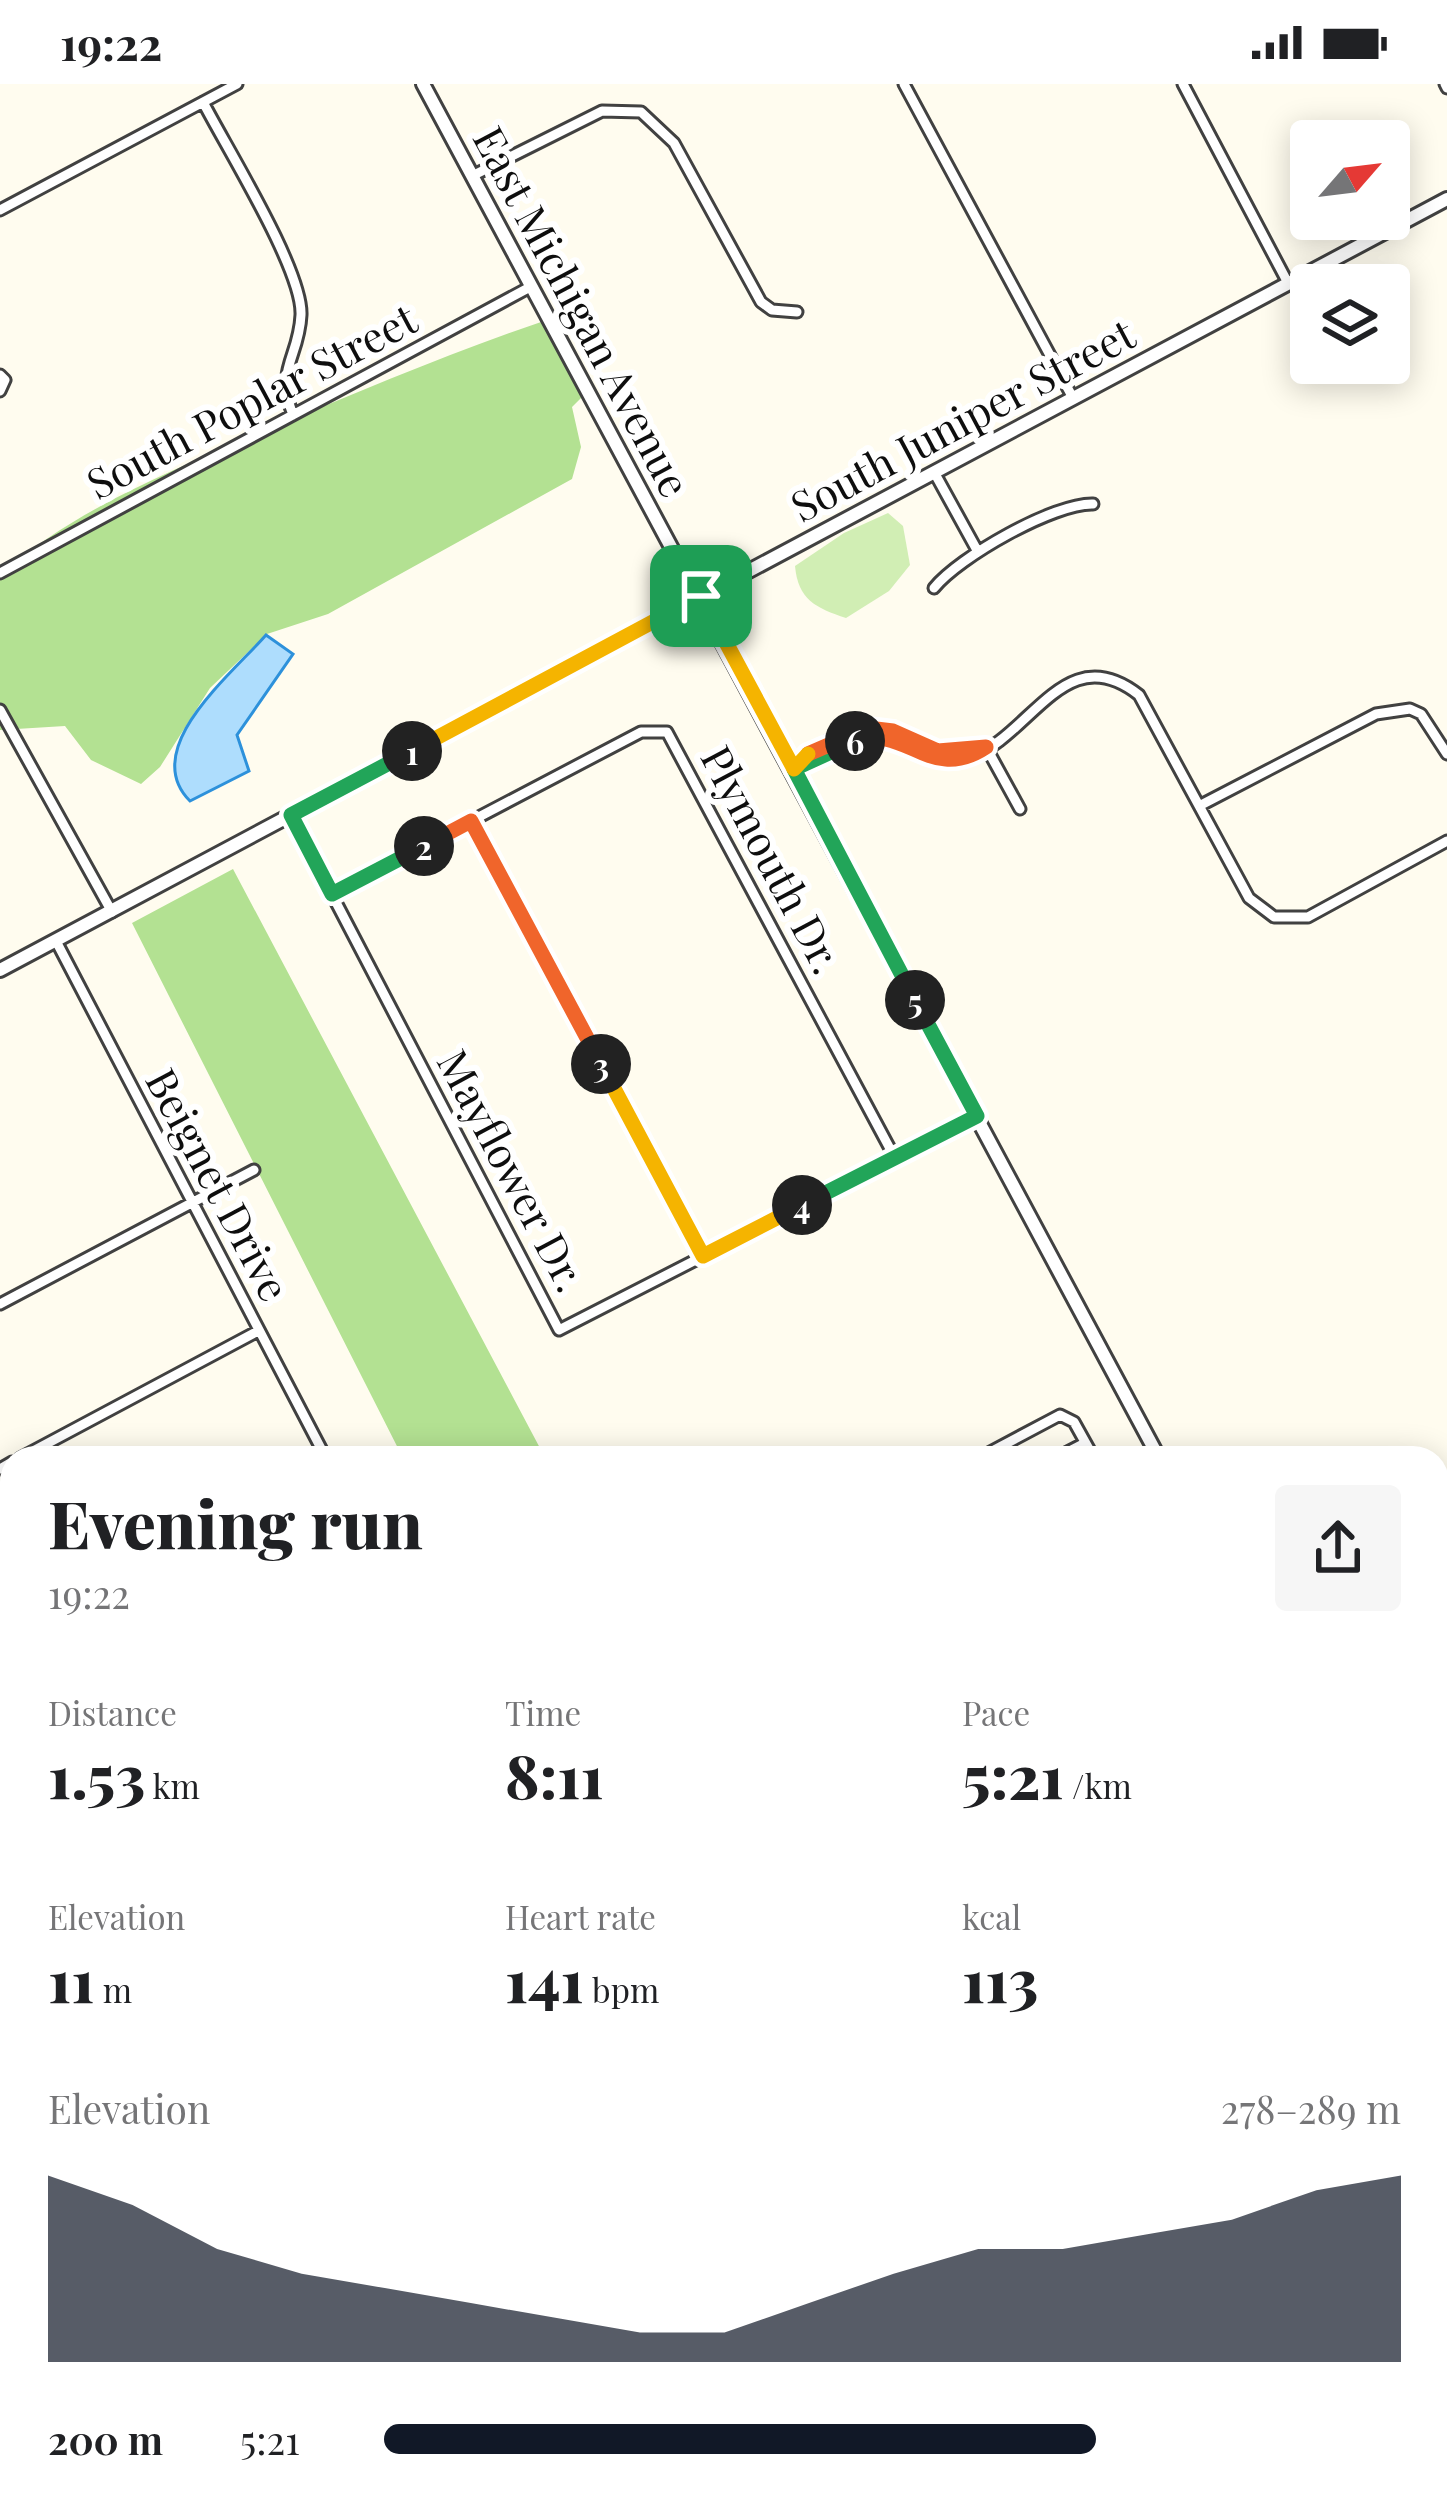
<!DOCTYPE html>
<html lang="en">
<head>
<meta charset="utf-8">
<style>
  body { margin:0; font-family:"Playfair Display",serif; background:#f6f6f6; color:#202124; height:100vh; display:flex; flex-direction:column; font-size:45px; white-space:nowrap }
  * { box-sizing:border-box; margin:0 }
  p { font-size:39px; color:#757577 }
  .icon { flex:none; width:66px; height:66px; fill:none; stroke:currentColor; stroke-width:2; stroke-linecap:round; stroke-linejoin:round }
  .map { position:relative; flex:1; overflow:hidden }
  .panel { position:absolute; left:0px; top:1362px; width:1449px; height:1065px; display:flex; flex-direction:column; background:#fff; border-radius:36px 36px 0 0; box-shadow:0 6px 30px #0003 }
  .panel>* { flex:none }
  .needle { width:78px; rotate:62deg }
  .controls { position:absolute; left:1290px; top:36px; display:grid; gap:24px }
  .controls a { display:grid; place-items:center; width:120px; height:120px; border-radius:12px; background:#fff; box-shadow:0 6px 30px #0003; font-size:60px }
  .pin { position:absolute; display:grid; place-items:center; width:102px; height:102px; color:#fff; margin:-51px; border-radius:24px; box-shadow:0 6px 18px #0006 }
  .km { position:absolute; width:60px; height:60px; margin:-30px; border-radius:50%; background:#222; color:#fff; font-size:33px; line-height:60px; text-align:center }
  .round { display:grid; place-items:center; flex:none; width:126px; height:126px; border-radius:12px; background:#f6f6f6 }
  .headline { display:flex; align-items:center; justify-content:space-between; height:204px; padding:0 48px }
  h1 { font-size:66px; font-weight:800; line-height:90px }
  .metrics { display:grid; grid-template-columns:repeat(3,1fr); gap:18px; height:204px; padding:12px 48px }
  .metrics div { display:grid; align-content:center }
  .metrics b { font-size:60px; font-weight:800 }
  .metrics small { font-size:33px; font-weight:400 }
  .metrics p { font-size:33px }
  .chart { height:336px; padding:24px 48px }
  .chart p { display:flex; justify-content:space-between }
  .chart svg { width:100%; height:216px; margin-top:12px; fill:#111827; opacity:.7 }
  ul { padding:0 48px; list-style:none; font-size:39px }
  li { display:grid; grid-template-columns:192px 144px 1fr; align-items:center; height:90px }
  li i { height:30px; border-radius:15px; background:#111827 }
  .status { display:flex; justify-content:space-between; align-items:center; height:84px; padding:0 60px; background:#fff; direction:ltr }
  .status svg { height:33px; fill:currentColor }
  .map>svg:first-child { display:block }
</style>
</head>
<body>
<div class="status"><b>19:22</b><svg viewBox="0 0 49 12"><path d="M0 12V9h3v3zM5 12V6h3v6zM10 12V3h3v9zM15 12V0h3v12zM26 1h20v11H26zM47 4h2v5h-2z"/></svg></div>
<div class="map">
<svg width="1447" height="2425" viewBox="0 0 1447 2425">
  <rect width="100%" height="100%" fill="#fffcef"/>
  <path fill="#d1eeb4" d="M888,429L903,442L910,481L889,507L846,534C816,524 798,516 795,482L844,449Z"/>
  <path fill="#b3e192" d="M544,237L585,310L572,323L581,363L572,395L328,530L267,550L210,604L160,683L141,700L91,676L65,642L0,646V491C77,423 178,384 272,344C363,306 452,268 544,237Z
    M233,785L541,1366L527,1374H403L132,839Z"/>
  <path fill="#aeddfd" stroke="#2d91db" stroke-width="3" d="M266,551L293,570L237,651L249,687L190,717C138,665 232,590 266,551Z
    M1437,2037L1447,2051V2297L1437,2303Z"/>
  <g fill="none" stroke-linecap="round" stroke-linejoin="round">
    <defs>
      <path id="minor" d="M904,0L1073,314
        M1183,0L1288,199
        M1445,0L1447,4
        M203,18C226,63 303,186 301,231C299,274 275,284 293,331
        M472,92L602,27L641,28L674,59L761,218L772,226L797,228
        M0,126L237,0
        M0,291L5,296L0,307
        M934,388L978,468
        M0,489L532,202
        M934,504C959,473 1054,419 1093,420
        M0,626L112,828
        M986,663L1020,725
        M797,682C869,607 906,675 980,664
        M794,685L870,652C903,654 933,688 968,675C1033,651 1065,553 1139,611L1249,814L1274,833H1308L1447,757
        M1201,721L1376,630L1410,625L1421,630L1447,670
        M291,732L559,1246L977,1032
        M471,737L703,1172
        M332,810L641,648H667L895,1074
        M56,857L326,1374
        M0,1220L254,1086
        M20,1374L258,1247
        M979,1374L1060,1331L1074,1338L1094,1374
        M1056,1374L1085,1359
        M0,1385L12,1378
        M0,1545L12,1539
        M0,2215L6,2231L0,2267
        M1437,2386L1447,2418
        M1051,2415L1056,2425"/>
      <path id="tertiary" d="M423,0L1159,1374
        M0,886L1447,115
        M1437,1625L1447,1620
        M1437,1888L1447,1906
        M1437,2386L1447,2381
        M0,2414L12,2407
        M209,2415L214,2425
        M1362,2425L1381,2415"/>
    </defs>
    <use href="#minor" stroke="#414141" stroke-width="15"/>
    <use href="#tertiary" stroke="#414141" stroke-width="18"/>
    <use href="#minor" stroke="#fff" stroke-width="9"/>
    <use href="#tertiary" stroke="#fff" stroke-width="12"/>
  </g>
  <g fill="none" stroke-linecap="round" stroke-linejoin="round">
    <defs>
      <path id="split-1" d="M412,667L701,512"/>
      <path id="split-2" d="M412,667L291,731L332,810L424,762"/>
      <path id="split-3" d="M424,762L471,737L601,980"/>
      <path id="split-4" d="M601,980L703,1172L802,1121"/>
      <path id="split-5" d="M802,1121L977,1032L915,916"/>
      <path id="split-6" d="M855,657L794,685L915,916"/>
      <path id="split-7" d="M808,670L868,644L893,647L938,667L986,663C930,700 907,640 855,657"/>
      <path id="split-8" d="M701,512L794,685L808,670"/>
    </defs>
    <use href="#split-1" stroke="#fff" stroke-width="24"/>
    <use href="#split-2" stroke="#fff" stroke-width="24"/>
    <use href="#split-3" stroke="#fff" stroke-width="24"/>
    <use href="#split-4" stroke="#fff" stroke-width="24"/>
    <use href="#split-5" stroke="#fff" stroke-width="24"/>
    <use href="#split-6" stroke="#fff" stroke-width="24"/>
    <use href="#split-7" stroke="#fff" stroke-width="24"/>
    <use href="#split-8" stroke="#fff" stroke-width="24"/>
    <use href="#split-1" stroke="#f5b400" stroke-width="15"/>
    <use href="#split-2" stroke="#22a559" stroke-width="15"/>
    <use href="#split-3" stroke="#f0652b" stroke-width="15"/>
    <use href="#split-4" stroke="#f5b400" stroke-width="15"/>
    <use href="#split-5" stroke="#22a559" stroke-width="15"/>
    <use href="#split-6" stroke="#22a559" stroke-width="15"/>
    <use href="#split-7" stroke="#f0652b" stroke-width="15"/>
    <use href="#split-8" stroke="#f5b400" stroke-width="15"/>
  </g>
  <g text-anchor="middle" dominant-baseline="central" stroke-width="12" stroke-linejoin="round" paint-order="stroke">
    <g font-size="42" fill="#0e0e0e" stroke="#fff">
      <text transform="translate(583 227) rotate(62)">East Michigan Avenue</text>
      <text transform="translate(251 316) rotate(-28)">South Poplar Street</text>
      <text transform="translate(962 335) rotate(-28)">South Juniper Street</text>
      <text transform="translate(773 775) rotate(62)">Plymouth Dr.</text>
      <text transform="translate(513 1086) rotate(62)">Mayflower Dr.</text>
      <text transform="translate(219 1100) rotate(62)">Beignet Drive</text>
    </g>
  </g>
</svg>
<div class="controls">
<a><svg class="needle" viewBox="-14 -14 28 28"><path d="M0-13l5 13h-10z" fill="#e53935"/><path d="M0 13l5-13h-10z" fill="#757577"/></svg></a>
<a><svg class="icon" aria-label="layers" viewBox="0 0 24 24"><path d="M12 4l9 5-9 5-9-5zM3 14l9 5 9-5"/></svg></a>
</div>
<div class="pin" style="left:701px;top:512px;background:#1e9e55"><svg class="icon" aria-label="arrive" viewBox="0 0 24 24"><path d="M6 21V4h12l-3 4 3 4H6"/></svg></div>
<b class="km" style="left:412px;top:667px">1</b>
<b class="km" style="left:424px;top:762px">2</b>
<b class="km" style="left:601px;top:980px">3</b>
<b class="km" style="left:802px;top:1121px">4</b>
<b class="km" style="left:915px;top:916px">5</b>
<b class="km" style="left:855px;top:657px">6</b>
<section class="panel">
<div class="headline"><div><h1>Evening run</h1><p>19:22</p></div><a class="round"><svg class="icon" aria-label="share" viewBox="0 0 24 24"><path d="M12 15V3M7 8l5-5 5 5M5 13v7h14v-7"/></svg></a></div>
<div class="metrics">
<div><p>Distance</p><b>1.53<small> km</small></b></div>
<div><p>Time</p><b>8:11</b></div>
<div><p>Pace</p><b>5:21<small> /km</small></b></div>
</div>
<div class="metrics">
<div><p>Elevation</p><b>11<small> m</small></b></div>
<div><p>Heart rate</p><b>141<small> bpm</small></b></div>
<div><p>kcal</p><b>113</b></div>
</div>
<div class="chart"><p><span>Elevation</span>278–289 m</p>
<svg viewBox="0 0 160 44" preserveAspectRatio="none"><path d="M0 44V6L10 12L20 21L30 26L40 29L50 32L60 35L70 38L80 38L90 32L100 26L110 21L120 21L130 18L140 15L150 9L160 6V44z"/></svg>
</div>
<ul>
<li><b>200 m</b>5:21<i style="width:70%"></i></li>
</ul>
</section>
</div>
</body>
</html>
